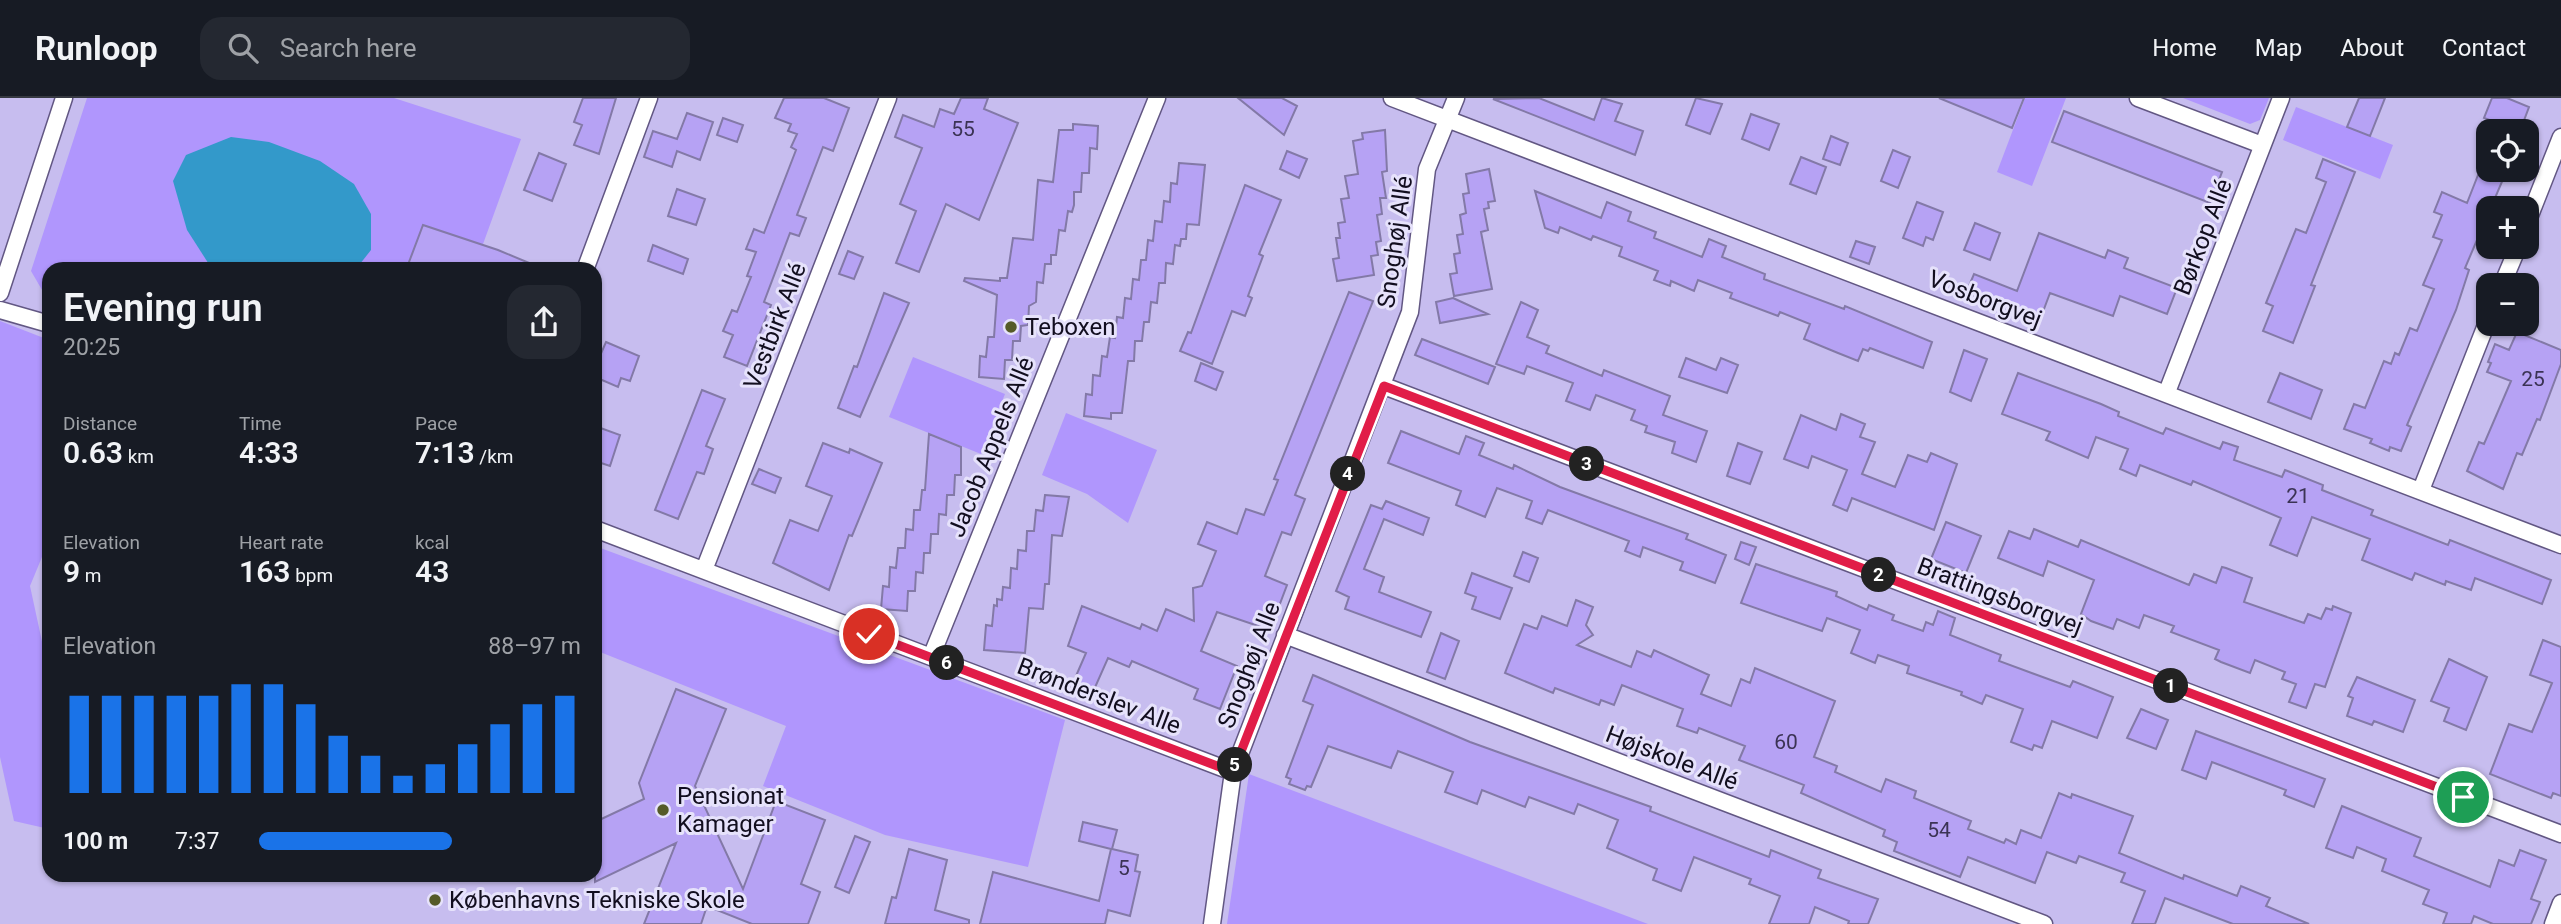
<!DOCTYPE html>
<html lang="en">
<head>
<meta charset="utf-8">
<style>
  body { margin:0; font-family:Roboto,sans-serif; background:#242831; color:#f1f3f6; height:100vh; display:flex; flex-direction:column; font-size:26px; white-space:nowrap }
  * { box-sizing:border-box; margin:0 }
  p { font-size:23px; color:#9ea1a6 }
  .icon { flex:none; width:38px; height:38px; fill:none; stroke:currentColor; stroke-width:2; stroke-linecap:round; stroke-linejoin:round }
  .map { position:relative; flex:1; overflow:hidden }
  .sheet { position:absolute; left:42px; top:164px; width:560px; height:620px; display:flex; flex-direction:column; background:#171b24; border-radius:21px; box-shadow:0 2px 5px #0004 }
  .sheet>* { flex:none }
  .tools { position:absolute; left:2476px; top:21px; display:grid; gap:14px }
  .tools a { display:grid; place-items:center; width:63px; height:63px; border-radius:14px; background:#171b24; box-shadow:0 2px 5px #0004; font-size:35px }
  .pin { position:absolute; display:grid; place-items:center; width:60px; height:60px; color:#fff; margin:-30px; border:4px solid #fff; border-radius:50%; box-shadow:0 2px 7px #0007 }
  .km { position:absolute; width:35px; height:35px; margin:-18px; border-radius:50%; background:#222; color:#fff; font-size:19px; line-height:35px; text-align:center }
  .round { display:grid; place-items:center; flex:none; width:74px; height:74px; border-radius:21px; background:#242831 }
  .head { display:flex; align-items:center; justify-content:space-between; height:119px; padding:0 21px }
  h1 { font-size:38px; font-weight:600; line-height:52px }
  .figures { display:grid; grid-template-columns:repeat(3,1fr); gap:10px; height:119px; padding:7px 21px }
  .figures div { display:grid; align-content:center }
  .figures b { font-size:30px; font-weight:600 }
  .figures small { font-size:19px; font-weight:400 }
  .figures p { font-size:19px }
  .chart { height:196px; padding:14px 21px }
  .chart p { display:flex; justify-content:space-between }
  .chart svg { width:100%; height:126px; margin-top:7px; stroke:#1a73e8; stroke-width:6 }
  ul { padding:0 21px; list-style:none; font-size:23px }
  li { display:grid; grid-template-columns:112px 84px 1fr; align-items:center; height:52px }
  li i { height:18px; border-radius:9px; background:#1a73e8 }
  header { display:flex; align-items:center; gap:42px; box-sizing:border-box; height:98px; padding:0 35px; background:#171b24; border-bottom:2px solid #363941 }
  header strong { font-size:33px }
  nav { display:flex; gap:38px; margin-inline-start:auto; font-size:24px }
  .search { width:490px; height:63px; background:#242831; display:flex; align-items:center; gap:18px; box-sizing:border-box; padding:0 24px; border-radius:21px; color:#9ea1a6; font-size:26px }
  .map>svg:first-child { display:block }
</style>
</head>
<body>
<header>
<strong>Runloop</strong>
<div class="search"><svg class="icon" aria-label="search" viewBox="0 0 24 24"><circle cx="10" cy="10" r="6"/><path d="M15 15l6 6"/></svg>Search here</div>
<nav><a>Home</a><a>Map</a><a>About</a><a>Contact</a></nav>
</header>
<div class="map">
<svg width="2561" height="826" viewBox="0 0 2561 826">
  <rect width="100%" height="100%" fill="#c7bdef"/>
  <path fill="#b096fd" d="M87,0H394L521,41L474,171L49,172V204L31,173Z
    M2025,0H2066L2032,88L1997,74Z
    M2183,0H2269L2260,22L2250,26Z
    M2296,9L2393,47L2380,81L2283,42Z
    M0,223L49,242V442L30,488L49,576V731L14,723L0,659Z
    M913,259L1005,296L981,356L889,319Z
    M1066,315L1157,352L1128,425L1087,396L1042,377Z
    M595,448L1065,622L1028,769L885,737L763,688L786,628L595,552Z
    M1249,676L1648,826H1227Z"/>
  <path fill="#3399ca" d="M231,39L269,44L320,63L354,86L371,116V152L356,171H212L187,132L173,83L186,57Z"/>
  <path fill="#b6a2f4" stroke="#8379a7" stroke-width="2" d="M583,0H616L599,56L574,47L582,27L574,24Z
    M784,0H824L849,10L833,53L823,49L797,117L806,120L799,138L790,135L764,204L771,207L747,268L724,259L733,237L723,233L732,212L737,214L751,179L747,178L756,154L746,151L754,131L764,135L796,52L791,49L797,36L788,33L791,26L775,20Z
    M961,0H988L984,11L1018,25L979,122L946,106L919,174L896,165L916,113L900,106L922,50L895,39L903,17L934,29L940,11L954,16Z
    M1238,0H1282L1297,8L1284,37Z
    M1539,0L1594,22L1602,0L1622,6L1615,23L1643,33L1635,57L1493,1Z
    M1696,0L1722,6L1710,36L1686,27Z
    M1939,0H2024L2012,30Z
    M2359,0H2385L2370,38L2347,29Z
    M2492,0H2507L2529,9L2520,33L2484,20Z
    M2064,13L2222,74L2210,105L2052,44Z
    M687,15L713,24L700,62L677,53L672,69L644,59L653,33L677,41Z
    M1751,16L1779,26L1769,52L1742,41Z
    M723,20L743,27L737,44L717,37Z
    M1073,26L1098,28L1097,51L1090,50L1089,75H1082L1081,94H1074V107L1072,114L1068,113L1065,133L1059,132L1056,157H1051V166H1045L1043,185L1037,184L1036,204L1029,208L1028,227L1021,228L1020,243H1013L1012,262H1005L1004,281L979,279L980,258L986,259L988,239H994L997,197L964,183L965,180L1000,183V180H1007L1013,140L1033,142L1038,82L1053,84L1059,32H1073Z
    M1385,32L1387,73L1382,74L1386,100H1380L1382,116L1377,117L1381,143L1376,144L1378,157L1371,158L1374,177L1337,183L1333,161L1339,160L1336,140H1340L1338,125L1345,124L1341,101L1349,100L1345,78L1358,76L1353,43L1363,41L1362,35Z
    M1831,38L1848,45L1840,67L1823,61Z
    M1893,52L1910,59L1898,90L1881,83Z
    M1287,53L1307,61L1299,80L1280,71Z
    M539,55L566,66L552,103L524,92Z
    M1801,59L1826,69L1816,96L1790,86Z
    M2323,61L2355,74L2311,187L2315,188L2293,245L2263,233L2273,208L2266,205L2296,131L2306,135L2326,84L2316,80Z
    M1179,65L1205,67L1199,127L1187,126L1186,141H1181L1180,148L1175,147L1173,166L1166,165L1165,185H1159L1157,205L1151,204L1149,224H1144L1142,243H1135L1134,263H1128L1122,315H1111V321L1084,318L1086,296L1092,297L1093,277L1100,278L1102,258L1107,259L1110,239L1115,240L1117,219L1123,220L1125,200L1131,201L1133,181L1139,182L1141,162H1146L1148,142L1153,143L1155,123L1162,124L1164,103L1170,104L1171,85L1177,86Z
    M1489,71L1495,103L1488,104L1489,110L1484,111L1488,132L1481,134L1492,191L1454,198L1450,176L1457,175L1454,156L1460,155L1457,137L1463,136L1460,117L1466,115L1463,96L1469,95L1466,76Z
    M2480,72H2507L2465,170L2469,172L2456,212L2407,327L2411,329L2401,353L2390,349L2389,353L2370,345L2372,341L2344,331L2354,306L2365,310L2384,263L2391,266L2395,255L2399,257L2410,230L2417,233L2434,191L2423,187L2442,142L2433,139L2442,117L2434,114L2442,94L2467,105Z
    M1245,87L1281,102L1259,156L1263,158L1248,198L1252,200L1245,218L1232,213L1212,266L1180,253L1188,234L1191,235Z
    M677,91L705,101L696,127L668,118Z
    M1535,93L1601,120L1607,104L1631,114L1628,123L1656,134L1654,140L1702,159L1709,141L1726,148L1722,159L1765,176L1764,181L1844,211L1845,208L1932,244L1923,270L1870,250L1868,253L1863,251L1858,263L1838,255L1804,241L1810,226L1780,214L1778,218L1730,200L1732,195L1698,182L1694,193L1671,183L1670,188L1654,182L1658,173L1619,158L1622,149L1593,138L1591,142L1560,129L1558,135L1545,130Z
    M1917,104L1943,114L1933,142L1926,139L1923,148L1903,140Z
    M1975,125L2000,135L1990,162L1964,152Z
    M423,127L498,152L546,172H406Z
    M2039,135L2105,160L2108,152L2128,160L2124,170L2177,190L2167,216L2120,198L2113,218L2050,195L2038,227L1966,195L1974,176L2017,193Z
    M1856,143L1875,149L1869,166L1850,159Z
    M653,147L688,161L683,176L648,163Z
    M848,153L863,159L854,181L839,176Z
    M1349,194L1373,203L1295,397L1305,401L1291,437L1282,434L1265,478L1287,487L1270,532L1217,514L1201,553L1237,568L1220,611L1194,601L1198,591L1132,563L1129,569L1108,560L1089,603L1069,594L1086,555L1068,548L1082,508L1140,531L1142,526L1157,533L1166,511L1194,523L1193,490L1202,488L1216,453L1198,446L1207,424L1237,436L1246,411L1264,417L1278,382L1274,381Z
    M884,195L909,205L860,319L838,310L854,268L857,269Z
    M1453,200L1488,216L1440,225L1436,204Z
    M1521,204L1538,212L1527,239L1549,248L1546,255L1602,278L1604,272L1670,298L1663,317L1707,333L1696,364L1672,355L1675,344L1645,334L1647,328L1631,322L1635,312L1596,297L1590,312L1566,303L1573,285L1527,268L1524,276L1496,266Z
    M2517,234L2561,252V266L2540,322L2537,321L2522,357L2517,355L2503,391L2467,373L2479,344L2484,346L2511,283L2487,274L2491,265L2488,264L2495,246L2509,252Z
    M1422,241L1495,269L1488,286L1415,257Z
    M606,244L639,258L630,283L621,280L618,289L595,279V259L599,260Z
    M1964,252L1987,261L1971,303L1950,294Z
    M1686,260L1716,272L1721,260L1738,267L1727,295L1679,279Z
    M1201,265L1223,274L1216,292L1195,283Z
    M2018,275L2101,306L2119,314L2118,318L2163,336L2166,330L2220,351L2223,344L2238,349L2234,362L2282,379L2285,372L2323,387L2322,392L2373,412L2371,417L2448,447L2450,442L2551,482L2542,506L2475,480L2471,492L2446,483L2445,487L2415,475L2412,482L2362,462L2370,441L2312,419L2297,458L2270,447L2281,420L2193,383L2191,387L2140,367L2136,378L2120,371L2128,351L2096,339L2088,360L2046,342L2050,334L2002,316Z
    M2280,275L2322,292L2311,321L2268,304Z
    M702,292L725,301L706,348L713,351L704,376L697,374L678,421L655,412Z
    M1841,316L1865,326L1860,339L1875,344L1862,376L1895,389L1908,357L1927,364L1931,355L1957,366L1934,432L1852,400L1847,413L1833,407L1847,372L1812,358L1808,370L1784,361L1801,317L1836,332Z
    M595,328L620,337L610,368L595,363Z
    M1401,333L1459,356L1466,338L1484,345L1479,357L1513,371L1514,367L1560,389L1688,436L1686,441L1726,457L1715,485L1680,472L1683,464L1643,449L1640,459L1625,453L1629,443L1548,412L1542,426L1526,420L1532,403L1497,390L1485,419L1456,407L1461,393L1388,365Z
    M929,336L961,349V377H955L954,397H947L946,417L939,416L938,436H931L930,455H924L923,475L916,474L915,493H908L907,513L881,511L883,488L889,489L890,469L896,470L898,450H905L906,431L913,432L914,412H920L922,392H925Z
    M823,345L849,355L850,351L882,365L852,438L849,437L829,492L773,465L790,422L818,433L832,398L806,388Z
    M1738,345L1762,354L1750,386L1727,378Z
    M759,371L781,380L775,395L752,386Z
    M1045,397L1069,399L1062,438L1052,437L1049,486H1045L1043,511L1029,510L1025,555L984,552L986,527L992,528L994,507L997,508V501L1002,502L1003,489L1010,490L1011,470L1017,471L1018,452L1026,453L1027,433H1034L1036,412L1043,413Z
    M1386,403L1429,420L1423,437L1384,421L1364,471L1384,479L1379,494L1431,514L1421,539L1345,511L1349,499L1336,493L1371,407L1382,411Z
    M1946,424L1981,438L1966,475L1931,461Z
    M2034,431L2078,449L2081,442L2189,487L2194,476L2216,485L2222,469L2226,470L2252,480L2244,504L2304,525L2308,516L2321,521L2326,510L2332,512L2333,508L2351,515L2325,589L2315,586L2306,610L2289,604L2296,586L2282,581L2285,574L2255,562L2250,575L2221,564L2215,561L2219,552L2171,534L2174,528L2144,517L2139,530L2117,521L2113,531L2091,523L2081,516L2094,482L2048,463L2043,478L1998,460L2009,433L2030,441Z
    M1741,444L1756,449L1749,467L1735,461Z
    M1523,454L1538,460L1529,484L1514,478Z
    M1756,466L1837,494L1836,498L1867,512L1869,507L1894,517L1892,522L1923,533L1926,524L1933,527L1938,513L1955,520L1950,537L2001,557L1999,563L2070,589L2073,583L2113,599L2097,640L2052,623L2042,650L2034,647L2032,652L2011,644L2023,611L1986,597L1982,606L1961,597L1962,594L1907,575L1909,568L1878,557L1875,565L1851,555L1860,532L1827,520L1822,533L1741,505Z
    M1472,475L1512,490L1500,521L1472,511L1476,499L1465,495Z
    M1576,502L1593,509L1586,527L1593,537L1577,547L1631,569L1637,553L1651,559L1654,552L1709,577L1701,596L1731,608L1741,581L1750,585L1755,570L1835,603L1814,659L1837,668L1835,674L1881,694L1886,681L1916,693L1914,700L1971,723L1968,731L2004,745L2006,741L2016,746L2021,732L2041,740L2059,695L2071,700L2072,696L2133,718L2119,755L2183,781L2184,777L2237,798L2241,788L2270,800L2266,808L2309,826H2233L2165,800L2155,826H2132L2145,793L2121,784L2125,775L2079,758L2076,765L2047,754L2035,785L1968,759L1960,779L1894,753L1897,744L1883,738L1885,732L1801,695L1804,687L1739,662L1745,648L1699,630L1697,635L1677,628L1683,611L1622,587L1614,607L1601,602L1599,607L1555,590L1553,595L1505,575L1524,526L1537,531L1542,518L1567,528Z
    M1441,535L1459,543L1445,581L1427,574Z
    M2543,542L2561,549V698L2553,695L2551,700L2490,676L2509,626L2532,634L2552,585L2530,577Z
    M2449,561L2487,579L2466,632L2444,623L2449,610L2431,603Z
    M1313,577L1470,644L1651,709L1650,713L1769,759L1771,752L1821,772L1818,780L1878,801L1868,826H1848L1849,823L1815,809L1809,826H1769L1780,798L1749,786L1751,781L1694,759L1681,793L1653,782L1657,771L1607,750L1618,722L1578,706L1574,716L1529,699L1525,709L1482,692L1477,706L1445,694L1453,674L1398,653L1391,670L1328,648L1311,689L1307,688L1305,692L1289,686L1291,681L1286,679L1313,607L1303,603Z
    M2357,579L2415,602L2403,634L2374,623L2372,627L2347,618L2353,600L2348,598Z
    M676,591L726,611L695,688L743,791L776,703L825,722L801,786L820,794L808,826H752L707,808L701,826H644L676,745L595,784V724L644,701L639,685Z
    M2141,611L2168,622L2156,651L2127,640Z
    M2196,633L2325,681L2314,709L2284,697L2286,692L2212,664L2206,681L2182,672Z
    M2342,708L2421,740L2414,758L2490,789L2499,762L2514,768L2520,752L2546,762L2531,801L2540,804L2531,826H2493L2474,818L2471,826H2443L2447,815L2423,806L2429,792L2382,773L2386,761L2357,749L2353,760L2326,750Z
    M1083,724L1117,732L1112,751L1138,757L1135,773L1140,774L1130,818L1108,812L1105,826H980L993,774L1099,803L1111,751L1079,743Z
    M855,738L870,744L849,795L835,789Z
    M909,751L947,762L935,812L969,822V826H885L892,799L896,800Z"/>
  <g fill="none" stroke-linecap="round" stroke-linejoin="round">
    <defs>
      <path id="minor" d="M1392,0L2561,447
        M2138,0L2262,47
        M2527,125L2561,39
        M585,172L649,0
        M2502,187L2518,149
        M0,195L64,0
        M0,212L49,226
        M1384,288L2561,736
        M2167,294L2281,0
        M2421,392L2488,222
        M595,431L1233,674
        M704,472L888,0
        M1285,537L2044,826
        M931,559L1157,0
        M1212,826L1233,674L1410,214L1427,71L1456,0
        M2553,826L2561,805"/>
    </defs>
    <use href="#minor" stroke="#625783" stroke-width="19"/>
    <use href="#minor" stroke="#fff" stroke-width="16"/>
  </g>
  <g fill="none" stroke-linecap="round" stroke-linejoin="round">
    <defs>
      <path id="route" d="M869,536L1233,674L1384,288L2463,699"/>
    </defs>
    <use href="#route" stroke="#fff" stroke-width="14"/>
    <use href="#route" stroke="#e11d48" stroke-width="9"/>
  </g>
  <g fill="#555a28" stroke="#e6e2fb" stroke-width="2.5">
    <circle cx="1011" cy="229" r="7"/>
    <circle cx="663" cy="712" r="7"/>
    <circle cx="435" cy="802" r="7"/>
  </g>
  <g text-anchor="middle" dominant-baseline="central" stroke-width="6" stroke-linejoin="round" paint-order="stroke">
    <g font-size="21" fill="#3b3354">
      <text x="963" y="31">55</text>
      <text x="2533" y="281">25</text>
      <text x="2298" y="398">21</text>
      <text x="1786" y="644">60</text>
      <text x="1939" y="732">54</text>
      <text x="1124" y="770">5</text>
    </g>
    <g font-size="24" fill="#120e1f" stroke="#e6e2fb">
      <text transform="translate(2203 139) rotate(-69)">Børkop Allé</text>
      <text transform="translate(1395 144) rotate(-82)">Snoghøj Allé</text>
      <text transform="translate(1985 201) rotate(21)">Vosborgvej</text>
      <text transform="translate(775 228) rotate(-69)">Vestbirk Allé</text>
      <text transform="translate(991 349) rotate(-68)">Jacob Appels Allé</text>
      <text transform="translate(2000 498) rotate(21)">Brattingsborgvej</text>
      <text transform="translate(1249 567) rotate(-69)">Snoghøj Alle</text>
      <text transform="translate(1099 598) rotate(21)">Brønderslev Alle</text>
      <text transform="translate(1672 660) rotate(21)">Højskole Allé</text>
    </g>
    <g font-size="24" fill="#120e1f" stroke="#e6e2fb" text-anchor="start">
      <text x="1025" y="229">Teboxen</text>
      <text x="677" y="698">Pensionat<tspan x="677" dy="28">Kamager</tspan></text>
      <text x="449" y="802">Københavns Tekniske Skole</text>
    </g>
  </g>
</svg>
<div class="tools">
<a><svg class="icon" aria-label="locate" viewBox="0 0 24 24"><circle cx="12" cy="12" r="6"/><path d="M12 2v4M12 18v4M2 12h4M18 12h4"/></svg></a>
<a>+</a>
<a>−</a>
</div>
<div class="pin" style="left:2463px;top:699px;background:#1e9e55"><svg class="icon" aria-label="arrive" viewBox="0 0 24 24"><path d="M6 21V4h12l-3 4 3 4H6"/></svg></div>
<div class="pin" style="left:869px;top:536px;background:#d93025"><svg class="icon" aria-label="check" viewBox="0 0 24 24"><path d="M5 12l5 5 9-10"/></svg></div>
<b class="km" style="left:2171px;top:588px">1</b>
<b class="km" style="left:1879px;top:477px">2</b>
<b class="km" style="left:1587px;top:366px">3</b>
<b class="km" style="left:1348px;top:376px">4</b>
<b class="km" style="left:1235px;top:667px">5</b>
<b class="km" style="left:947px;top:565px">6</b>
<section class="sheet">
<div class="head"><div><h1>Evening run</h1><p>20:25</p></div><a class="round"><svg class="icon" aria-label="share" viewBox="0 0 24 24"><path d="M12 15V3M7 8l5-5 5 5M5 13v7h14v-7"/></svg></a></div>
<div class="figures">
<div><p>Distance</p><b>0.63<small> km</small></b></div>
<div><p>Time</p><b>4:33</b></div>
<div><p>Pace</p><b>7:13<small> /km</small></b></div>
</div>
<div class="figures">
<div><p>Elevation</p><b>9<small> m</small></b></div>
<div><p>Heart rate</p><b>163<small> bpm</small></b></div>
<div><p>kcal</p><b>43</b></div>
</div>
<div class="chart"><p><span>Elevation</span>88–97 m</p>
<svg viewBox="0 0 160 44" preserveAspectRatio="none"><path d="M5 44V10M15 44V10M25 44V10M35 44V10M45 44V10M55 44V6M65 44V6M75 44V13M85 44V24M95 44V31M105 44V38M115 44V34M125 44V27M135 44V20M145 44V13M155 44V10"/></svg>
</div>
<ul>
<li><b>100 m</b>7:37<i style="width:60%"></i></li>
</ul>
</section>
</div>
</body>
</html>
